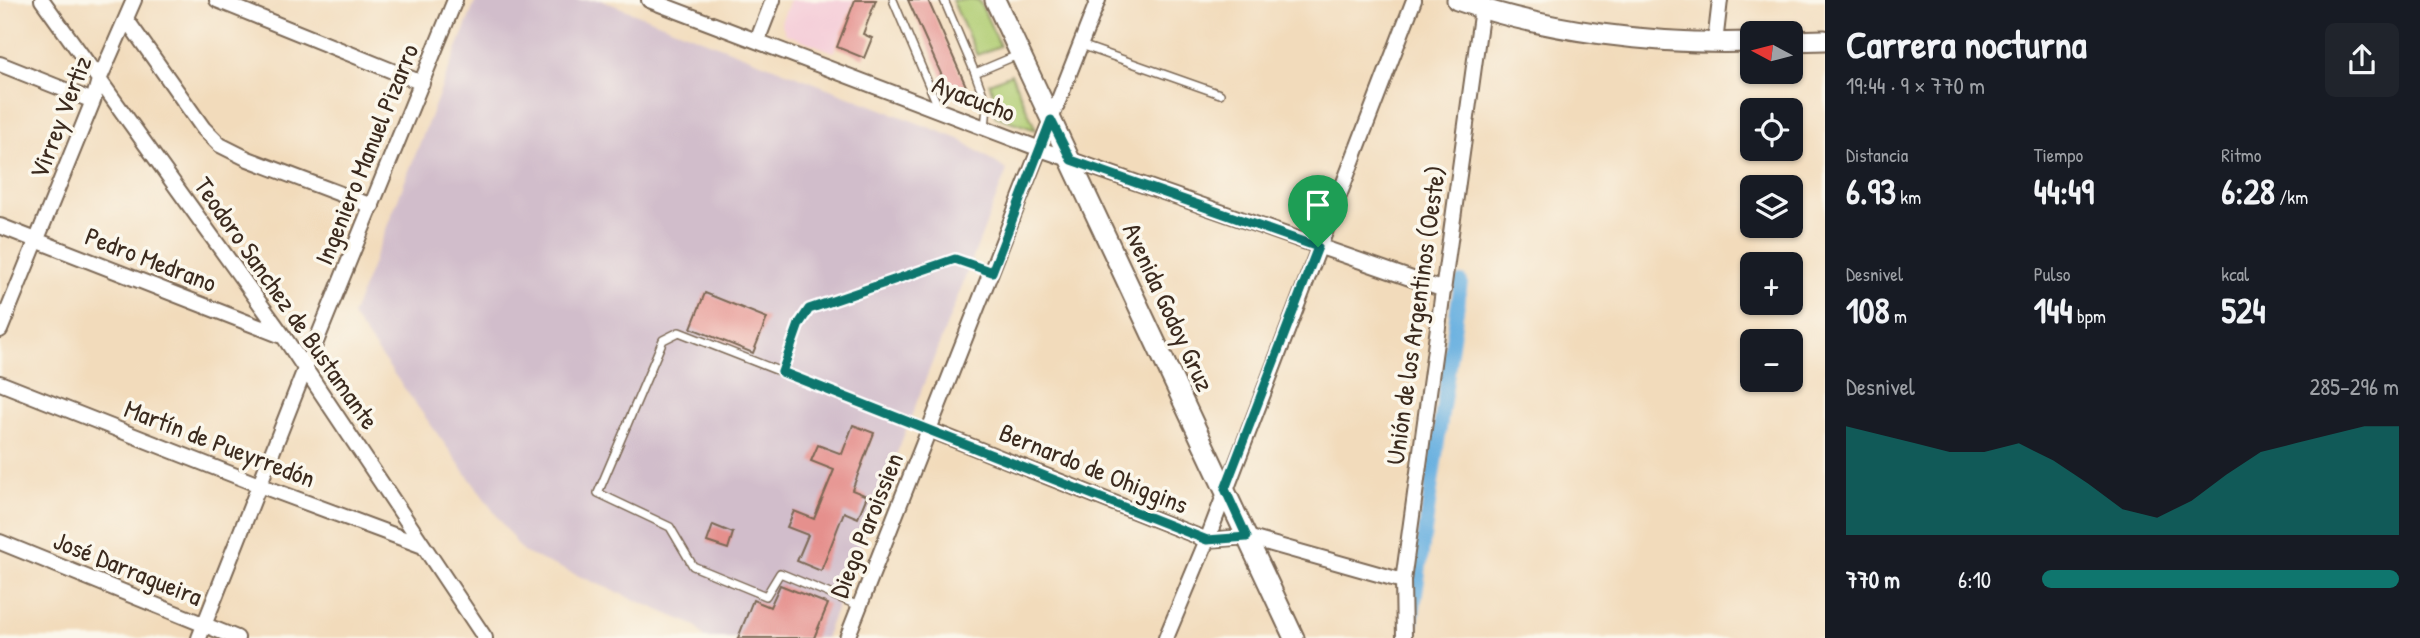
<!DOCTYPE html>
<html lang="es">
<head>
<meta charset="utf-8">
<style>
  body { margin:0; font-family:"Patrick Hand",sans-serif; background:#20242c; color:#f1f3f6; height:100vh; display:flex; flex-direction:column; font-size:26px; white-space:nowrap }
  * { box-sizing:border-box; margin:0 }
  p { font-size:23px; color:#9ea1a6 }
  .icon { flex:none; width:38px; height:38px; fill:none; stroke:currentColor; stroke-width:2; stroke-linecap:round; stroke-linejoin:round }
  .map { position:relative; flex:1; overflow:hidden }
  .details { display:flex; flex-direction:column; background:#171b24; width:595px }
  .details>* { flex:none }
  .needle { width:46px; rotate:277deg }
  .buttons { position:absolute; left:1740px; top:21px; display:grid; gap:14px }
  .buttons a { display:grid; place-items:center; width:63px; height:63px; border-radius:10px; background:#171b24; box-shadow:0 2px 5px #0004; font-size:35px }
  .pin { position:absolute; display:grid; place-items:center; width:60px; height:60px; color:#fff; margin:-72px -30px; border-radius:50% 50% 50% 0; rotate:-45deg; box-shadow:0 0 7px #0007 }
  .pin .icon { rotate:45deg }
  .round { display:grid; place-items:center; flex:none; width:74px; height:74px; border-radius:10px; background:#20242c }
  .summary { display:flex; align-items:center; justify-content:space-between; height:119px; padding:0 21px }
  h1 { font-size:38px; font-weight:700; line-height:52px }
  .metrics { display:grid; grid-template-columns:repeat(3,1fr); gap:10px; height:119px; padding:7px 21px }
  .metrics div { display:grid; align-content:center }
  .metrics b { font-size:35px; font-weight:700 }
  .metrics small { font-size:19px; font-weight:400 }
  .metrics p { font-size:19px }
  .chart { height:196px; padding:14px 21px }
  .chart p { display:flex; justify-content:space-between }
  .chart svg { width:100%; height:126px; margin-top:7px; fill:#0f766e; opacity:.7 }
  ul { padding:0 21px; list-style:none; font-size:23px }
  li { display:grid; grid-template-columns:112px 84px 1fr; align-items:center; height:52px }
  li i { height:18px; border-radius:9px; background:#0f766e }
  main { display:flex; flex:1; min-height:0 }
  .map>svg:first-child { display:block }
</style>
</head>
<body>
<main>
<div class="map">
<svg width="1825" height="638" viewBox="0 0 1825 638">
  <rect width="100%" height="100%" fill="#fbf7ec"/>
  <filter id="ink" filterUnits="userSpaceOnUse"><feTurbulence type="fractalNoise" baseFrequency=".0143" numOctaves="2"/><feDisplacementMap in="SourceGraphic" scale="14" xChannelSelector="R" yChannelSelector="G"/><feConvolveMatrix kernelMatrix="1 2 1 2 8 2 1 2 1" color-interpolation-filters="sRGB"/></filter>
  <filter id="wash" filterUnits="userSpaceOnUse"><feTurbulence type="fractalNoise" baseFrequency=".00686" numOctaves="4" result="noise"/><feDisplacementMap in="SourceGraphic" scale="28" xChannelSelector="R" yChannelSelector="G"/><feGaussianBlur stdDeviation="1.57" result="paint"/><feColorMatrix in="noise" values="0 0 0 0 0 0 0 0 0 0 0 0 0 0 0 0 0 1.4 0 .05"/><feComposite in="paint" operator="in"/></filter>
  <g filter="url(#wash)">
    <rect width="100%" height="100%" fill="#f2dbbb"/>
    <path fill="#f5cfd9" d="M790,0H854L834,52L786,34L781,22Z"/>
    <path fill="#d1bdcb" d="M476,0H601L959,139L1007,170L825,638H704L696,626L523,552L352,316Z"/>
    <path fill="#b1cd73" stroke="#767c48" stroke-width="2" d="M952,0H979L1000,46L977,55Z
      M1011,74L1036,130L995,116L996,102L989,83Z"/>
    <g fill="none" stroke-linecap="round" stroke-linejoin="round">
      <path stroke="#69b0e0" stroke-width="14" d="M1411,628L1461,282"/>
    </g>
    <g id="blocks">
      <path fill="#e5908d" d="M855,0H876L863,34L872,38L864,58L837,47Z
        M908,0H928L966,86L950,94Z
        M705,293L767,318L753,353L691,328Z
        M853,425L874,433L852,490L867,496L858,518L844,512L821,571L797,561L808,535L787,527L794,511L814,519L834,470L811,461L818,445L842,454Z
        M713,525L733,533L728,549L707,542Z
        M780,585L828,604L814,638H738L753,600L770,607Z"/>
    </g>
  </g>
  <g filter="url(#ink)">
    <use href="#blocks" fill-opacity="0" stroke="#7b6855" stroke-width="2"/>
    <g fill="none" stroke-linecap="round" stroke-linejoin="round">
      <defs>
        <path id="service" d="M893,0L939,109
          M944,0L975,73L1020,54
          M1081,45L1220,94
          M975,73L987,106L985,128
          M782,372L799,324L809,309L955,259L991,272
          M859,606L780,573L766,596L693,566L670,527L598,493L663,340L679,332L930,430"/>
        <path id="minor" d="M42,0L284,337L485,638
          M217,0L422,83
          M649,0L1040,149L1444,290
          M126,19L203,128L220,145L248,159L372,206
          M757,41L773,0
          M1715,43L1720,0
          M0,64L93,101
          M0,226L282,336
          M0,330L93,101L99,80L134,0
          M0,383L259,485L423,546
          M930,430L1207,540L1247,537L1403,581
          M0,542L237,638
          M199,638L305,369L455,0
          M847,638L1098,0
          M1166,638L1207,540L1414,0
          M1404,638L1403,581L1483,1"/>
        <path id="secondary" d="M995,0L1294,638
          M1457,0C1546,32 1658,45 1752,42
          M1790,41L1825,40"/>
      </defs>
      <use href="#service" stroke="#7b6855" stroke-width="10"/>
      <use href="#minor" stroke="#7b6855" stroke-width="18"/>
      <use href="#secondary" stroke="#7b6855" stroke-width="23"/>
      <use href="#service" stroke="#fff" stroke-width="7"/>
      <use href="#minor" stroke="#fff" stroke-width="14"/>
      <use href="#secondary" stroke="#fff" stroke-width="19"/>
    </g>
  </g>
  <g fill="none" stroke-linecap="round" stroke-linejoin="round" filter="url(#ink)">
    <defs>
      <path id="route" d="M1051,120L1071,160L1318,247L1225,489L1247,537L1207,540L782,372L799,324L809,309L955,259L992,272Z"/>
    </defs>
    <use href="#route" stroke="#fff" stroke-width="14"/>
    <use href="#route" stroke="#0f766e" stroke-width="9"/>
  </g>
  <g text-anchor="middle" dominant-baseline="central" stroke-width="7" stroke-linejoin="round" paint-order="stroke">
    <g font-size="26" fill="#3b2a1e" stroke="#fbf7ec">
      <text transform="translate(974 98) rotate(21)">Ayacucho</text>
      <text transform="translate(60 117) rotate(-69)">Virrey Vertiz</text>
      <text transform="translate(366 154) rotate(-68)">Ingeniero Manuel Pizarro</text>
      <text transform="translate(151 259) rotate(21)">Pedro Medrano</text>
      <text transform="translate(287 303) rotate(55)">Teodoro Sanchez de Bustamante</text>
      <text transform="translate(1169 307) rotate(65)">Avenida Godoy Gruz</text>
      <text transform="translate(1415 315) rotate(-82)">Unión de los Argentinos (Oeste)</text>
      <text transform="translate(220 443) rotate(21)">Martín de Pueyrredón</text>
      <text transform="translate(1094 468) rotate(22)">Bernardo de Ohiggins</text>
      <text transform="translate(866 525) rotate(-68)">Diego Paroissien</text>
      <text transform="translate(128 568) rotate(22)">José Darragueira</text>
    </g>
  </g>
</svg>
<div class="buttons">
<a><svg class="needle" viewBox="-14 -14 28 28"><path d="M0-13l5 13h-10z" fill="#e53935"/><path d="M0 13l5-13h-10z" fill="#9ea1a6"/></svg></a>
<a><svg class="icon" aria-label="locate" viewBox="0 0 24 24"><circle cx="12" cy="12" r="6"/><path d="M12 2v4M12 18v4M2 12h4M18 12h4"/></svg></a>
<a><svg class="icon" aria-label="layers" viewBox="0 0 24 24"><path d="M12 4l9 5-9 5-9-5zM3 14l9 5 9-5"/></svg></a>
<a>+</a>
<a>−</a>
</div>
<div class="pin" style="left:1318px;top:247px;background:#1e9e55"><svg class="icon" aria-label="arrive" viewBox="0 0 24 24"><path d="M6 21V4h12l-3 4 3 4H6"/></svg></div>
</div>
<section class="details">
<div class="summary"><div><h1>Carrera nocturna</h1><p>19:44 · 9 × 770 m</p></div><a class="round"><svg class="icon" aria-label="share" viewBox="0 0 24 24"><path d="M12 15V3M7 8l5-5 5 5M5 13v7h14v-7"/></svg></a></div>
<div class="metrics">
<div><p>Distancia</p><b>6.93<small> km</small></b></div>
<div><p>Tiempo</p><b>44:49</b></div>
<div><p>Ritmo</p><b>6:28<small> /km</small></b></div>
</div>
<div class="metrics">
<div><p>Desnivel</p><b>108<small> m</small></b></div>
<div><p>Pulso</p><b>144<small> bpm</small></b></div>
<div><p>kcal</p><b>524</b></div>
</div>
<div class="chart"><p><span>Desnivel</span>285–296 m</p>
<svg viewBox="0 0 160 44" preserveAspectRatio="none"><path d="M0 44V6L10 9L20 12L30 15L40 15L50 12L60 18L70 26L80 35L90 38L100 32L110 23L120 15L130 12L140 9L150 6L160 6V44z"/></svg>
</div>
<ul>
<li><b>770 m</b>6:10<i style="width:100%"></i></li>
</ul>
</section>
</main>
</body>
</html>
